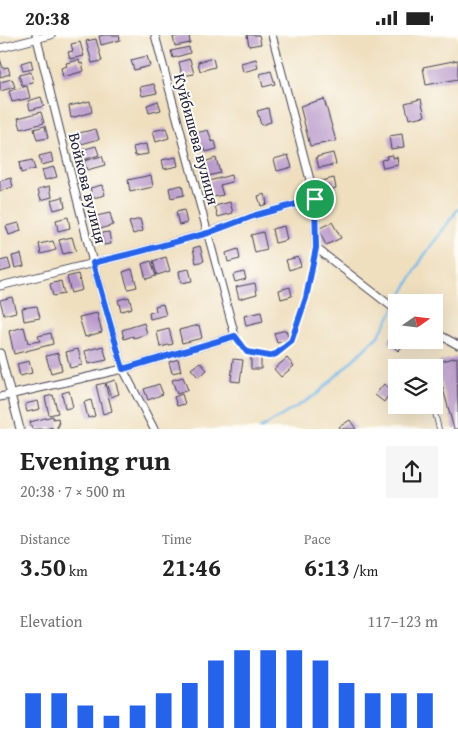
<!DOCTYPE html>
<html lang="en">
<head>
<meta charset="utf-8">
<style>
  body { margin:0; font-family:"Gentium Book Plus",serif; background:#f6f6f6; color:#222; height:100vh; display:flex; flex-direction:column; font-size:19px; white-space:nowrap }
  * { box-sizing:border-box; margin:0 }
  p { font-size:16px; color:#767676 }
  .icon { flex:none; width:28px; height:28px; fill:none; stroke:currentColor; stroke-width:2; stroke-linecap:round; stroke-linejoin:round }
  .map { position:relative; height:394px; overflow:hidden }
  .panel { display:flex; flex-direction:column; background:#fff; flex:1 }
  .panel>* { flex:none }
  .needle { width:32px; rotate:76deg }
  .tools { position:absolute; left:388px; top:259px; display:grid; gap:10px }
  .tools a { display:grid; place-items:center; width:55px; height:55px; border-radius:0px; background:#fff; box-shadow:0 5px 20px #0002; font-size:25px }
  .pin { position:absolute; display:grid; place-items:center; width:42px; height:42px; color:#fff; margin:-21px; border:2px solid #fff; border-radius:50%; box-shadow:0 1px 5px #0007 }
  .round { display:grid; place-items:center; flex:none; width:52px; height:52px; border-radius:0px; background:#f6f6f6 }
  .summary { display:flex; align-items:center; justify-content:space-between; height:85px; padding:0 20px }
  h1 { font-size:28px; font-weight:800; line-height:38px }
  .metrics { display:grid; grid-template-columns:repeat(3,1fr); gap:8px; height:85px; padding:5px 20px }
  .metrics div { display:grid; align-content:center }
  .metrics b { font-size:25px; font-weight:800 }
  .metrics small { font-size:14px; font-weight:400 }
  .metrics p { font-size:14px }
  .chart { height:140px; padding:10px 20px }
  .chart p { display:flex; justify-content:space-between }
  .chart svg { width:100%; height:90px; margin-top:5px; stroke:#2563eb; stroke-width:6 }
  .status { display:flex; justify-content:space-between; align-items:center; height:35px; padding:0 25px; background:#fff; direction:ltr }
  .status svg { height:14px; fill:currentColor }
  .map>svg:first-child { display:block }
</style>
</head>
<body>
<div class="status"><b>20:38</b><svg viewBox="0 0 49 12"><path d="M0 12V9h3v3zM5 12V6h3v6zM10 12V3h3v9zM15 12V0h3v12zM26 1h20v11H26zM47 4h2v5h-2z"/></svg></div>
<div class="map">
<svg width="458" height="394" viewBox="0 0 458 394">
  <rect width="100%" height="100%" fill="#fdfcf7"/>
  <filter id="ink" filterUnits="userSpaceOnUse"><feTurbulence type="fractalNoise" baseFrequency=".02" numOctaves="2"/><feDisplacementMap in="SourceGraphic" scale="10" xChannelSelector="R" yChannelSelector="G"/><feConvolveMatrix kernelMatrix="1 2 1 2 8 2 1 2 1" color-interpolation-filters="sRGB"/></filter>
  <filter id="wash" filterUnits="userSpaceOnUse"><feTurbulence type="fractalNoise" baseFrequency=".0096" numOctaves="4" result="noise"/><feDisplacementMap in="SourceGraphic" scale="20" xChannelSelector="R" yChannelSelector="G"/><feGaussianBlur stdDeviation="1.12" result="paint"/><feColorMatrix in="noise" values="0 0 0 0 0 0 0 0 0 0 0 0 0 0 0 0 0 1.4 0 .05"/><feComposite in="paint" operator="in"/></filter>
  <g filter="url(#wash)">
    <rect width="100%" height="100%" fill="#efdfbf"/>
    <g fill="none" stroke-linecap="round" stroke-linejoin="round">
      <path stroke="#71b7e8" stroke-width="2.5" d="M397,268L423,222L458,174
        M260,394L317,359L379,300L396,270"/>
    </g>
    <g id="blocks">
      <path fill="#b99acb" d="M104,0H119L120,5L101,10L99,1Z
        M183,0H189L190,8L175,11L173,2Z
        M247,0H259L261,9L249,11Z
        M96,4L102,26L92,28L86,6Z
        M80,7L84,21L70,24L68,17L73,16L71,9Z
        M189,12L190,18L173,23L171,16Z
        M147,21L150,31L134,35L131,25Z
        M213,23L215,32L200,36L198,27Z
        M0,24L3,33L8,32L10,39L0,42Z
        M190,24L194,39L182,41L179,27Z
        M256,24L258,33L243,37L241,28Z
        M31,25L33,34L23,36L21,28Z
        M79,25L80,29L82,28L84,36L63,42L61,33L67,31L66,28Z
        M458,25V44L426,50L423,32Z
        M271,36L275,49L263,52L260,39Z
        M31,37L33,47L22,50L19,40Z
        M12,44L15,52L0,56V47Z
        M154,49L157,58L142,61L140,52Z
        M27,51L30,63L12,67L9,56Z
        M41,62L44,71L30,75L28,66Z
        M324,64L336,106L310,111L300,71Z
        M421,64L425,81L409,84L405,68Z
        M90,66L92,77L71,83L69,71Z
        M158,66L161,75L149,78L147,70Z
        M268,73L271,87L261,90L257,76Z
        M41,77L44,88L21,94L18,83Z
        M45,91L48,103L37,105L34,94Z
        M166,93L169,103L156,107L153,96Z
        M96,94L99,104L78,110L75,99Z
        M208,95L212,107L215,106L217,114L206,117L205,114L201,116L196,98Z
        M402,99L404,112L391,114L389,101Z
        M146,109L148,119L135,121L133,112Z
        M96,111L99,120L83,125L81,115Z
        M51,118L53,127L41,130L39,121Z
        M333,118L336,129L319,133L316,122Z
        M288,120L292,132L277,136L274,124Z
        M393,120V123L397,122L398,130L383,133L381,125L387,124L386,121Z
        M102,121L105,130L87,135L84,126Z
        M176,122L178,131L164,134L162,125Z
        M216,123L220,138L208,141L204,127Z
        M32,125L35,134L21,138L19,128Z
        M54,132L57,142L45,145L42,135Z
        M151,140L153,152L130,157L128,145Z
        M231,140L232,147L220,150L223,160L213,162L209,146Z
        M11,143L13,152L0,156V146Z
        M334,143L336,153L320,157L317,147Z
        M102,150L105,160L93,163L90,153Z
        M182,150L184,160L171,163L169,153Z
        M50,151L52,162L41,165L38,154Z
        M265,159L267,169L261,171L258,161Z
        M63,162L65,172L54,175L51,165Z
        M230,167L233,178L218,182L215,171Z
        M184,175L187,188L179,190L176,177Z
        M110,178L113,190L100,194L96,181Z
        M68,182L70,193L58,196L56,185Z
        M140,184L143,196L133,199L129,187Z
        M332,187L341,203L326,210L318,194Z
        M19,188L21,196L9,200L6,191Z
        M284,191L287,205L275,208L272,194Z
        M109,197L111,209L104,210L101,198Z
        M263,197L267,215L255,218L251,200Z
        M72,202L76,216L63,219L59,205Z
        M53,206L56,215L41,219L39,209Z
        M200,211L204,226L196,228L193,213Z
        M238,214L240,224L228,227L226,218Z
        M21,219L24,231L15,233L12,221Z
        M166,222L170,236L157,240L153,226Z
        M298,222L301,231L289,235L286,225Z
        M8,224L11,234L0,237V226Z
        M151,226L156,241L146,244L142,229Z
        M132,234L137,252L128,254L123,237Z
        M189,234L192,246L181,248L179,236Z
        M244,237L246,244L235,247L233,240Z
        M78,239L82,255L71,258L67,242Z
        M61,246L64,259L53,261L50,249Z
        M255,248L257,259L239,264L236,252Z
        M290,252L292,261L281,264L279,255Z
        M12,262L16,277L4,280L0,265Z
        M129,262L132,273L121,276L118,265Z
        M163,269L166,280L150,284L149,278L156,276L155,271Z
        M37,271L40,283L24,286L22,273Z
        M261,277L263,287L246,291L244,281Z
        M97,278L102,297L85,302L79,282Z
        M144,288L147,299L134,303L133,301L124,304L122,295Z
        M199,290L202,303L182,308L179,295Z
        M24,292L28,308L40,306L38,301L51,298L53,309L14,319L9,296Z
        M169,294L173,309L160,312L157,297Z
        M286,295L289,305L277,308L274,298Z
        M396,298V305H401L405,309L398,316L388,306Z
        M103,311L107,325L88,329L85,316Z
        M78,314L82,330L70,333L66,317Z
        M58,318L62,335L51,338L46,321Z
        M251,321H261V334H251Z
        M457,322L458,394H454L436,328Z
        M287,323L294,331L281,342L274,334Z
        M178,324L181,336L172,338L169,327Z
        M233,324L243,325L240,347L231,346Z
        M29,326L32,338L20,341L17,329Z
        M200,327L207,335L198,342L191,334Z
        M183,342L188,355L177,359L172,345Z
        M115,345L119,359L111,362L106,348Z
        M105,348L112,376L103,379L96,350Z
        M159,349L163,359L148,365L144,354Z
        M384,349L392,355L384,367L375,360Z
        M69,356L73,372L65,374L62,358Z
        M182,359L185,369L177,371L174,362Z
        M53,360L58,378L49,380L45,362Z
        M91,365L95,381L88,383L84,367Z
        M38,366L40,374L27,377L25,369Z
        M53,381V384L58,383L59,391H57L58,394H52V392L45,394H32L30,387Z
        M350,385L356,394H341L339,392Z"/>
    </g>
  </g>
  <g filter="url(#ink)">
    <use href="#blocks" fill-opacity="0" stroke="#413e4f" stroke-width="1"/>
    <g fill="none" stroke-linecap="round" stroke-linejoin="round">
      <defs>
        <path id="service" d="M235,301L247,317
          M433,370L439,394"/>
        <path id="minor" d="M36,0L93,228L123,334L154,394
          M272,0L315,164L316,213L396,275
          M0,13L51,0
          M0,251L138,217L207,198L256,180L315,164
          M434,297L458,310
          M0,318L20,394
          M0,362L123,334L235,301L155,0"/>
      </defs>
      <use href="#service" stroke="#413e4f" stroke-width="5.5"/>
      <use href="#minor" stroke="#413e4f" stroke-width="9"/>
      <path stroke="#413e4f" stroke-width="2" stroke-dasharray="4 4" stroke-linecap="butt" d="M254,318L269,321L276,319L291,307L306,263L314,222"/>
      <use href="#service" stroke="#fff" stroke-width="4"/>
      <use href="#minor" stroke="#fff" stroke-width="7"/>
    </g>
  </g>
  <g fill="none" stroke-linecap="round" stroke-linejoin="round" filter="url(#ink)">
    <defs>
      <path id="route" d="M315,164L316,213L306,263L291,307L276,319L269,321L247,317L235,301L123,334L93,228L138,217L208,198L256,180Z"/>
    </defs>
    <use href="#route" stroke="#fff" stroke-width="10"/>
    <use href="#route" stroke="#2563eb" stroke-width="6"/>
  </g>
  <g text-anchor="middle" dominant-baseline="central" stroke-width="4" stroke-linejoin="round" paint-order="stroke">
    <g font-size="16" fill="#22223b" stroke="#fdfcf7">
      <text transform="translate(197 104) rotate(75)">Куйбишева вулиця</text>
      <text transform="translate(88 153) rotate(76)">Войкова вулиця</text>
    </g>
  </g>
</svg>
<div class="tools">
<a><svg class="needle" viewBox="-14 -14 28 28"><path d="M0-13l5 13h-10z" fill="#e53935"/><path d="M0 13l5-13h-10z" fill="#767676"/></svg></a>
<a><svg class="icon" aria-label="layers" viewBox="0 0 24 24"><path d="M12 4l9 5-9 5-9-5zM3 14l9 5 9-5"/></svg></a>
</div>
<div class="pin" style="left:315px;top:164px;background:#1e9e55"><svg class="icon" aria-label="arrive" viewBox="0 0 24 24"><path d="M6 21V4h12l-3 4 3 4H6"/></svg></div>
</div>
<section class="panel">
<div class="summary"><div><h1>Evening run</h1><p>20:38 · 7 × 500 m</p></div><a class="round"><svg class="icon" aria-label="share" viewBox="0 0 24 24"><path d="M12 15V3M7 8l5-5 5 5M5 13v7h14v-7"/></svg></a></div>
<div class="metrics">
<div><p>Distance</p><b>3.50<small> km</small></b></div>
<div><p>Time</p><b>21:46</b></div>
<div><p>Pace</p><b>6:13<small> /km</small></b></div>
</div>
<div class="chart"><p><span>Elevation</span>117–123 m</p>
<svg viewBox="0 0 160 44" preserveAspectRatio="none"><path d="M5 44V27M15 44V27M25 44V33M35 44V38M45 44V33M55 44V27M65 44V22M75 44V11M85 44V6M95 44V6M105 44V6M115 44V11M125 44V22M135 44V27M145 44V27M155 44V27"/></svg>
</div>
</section>
</body>
</html>
